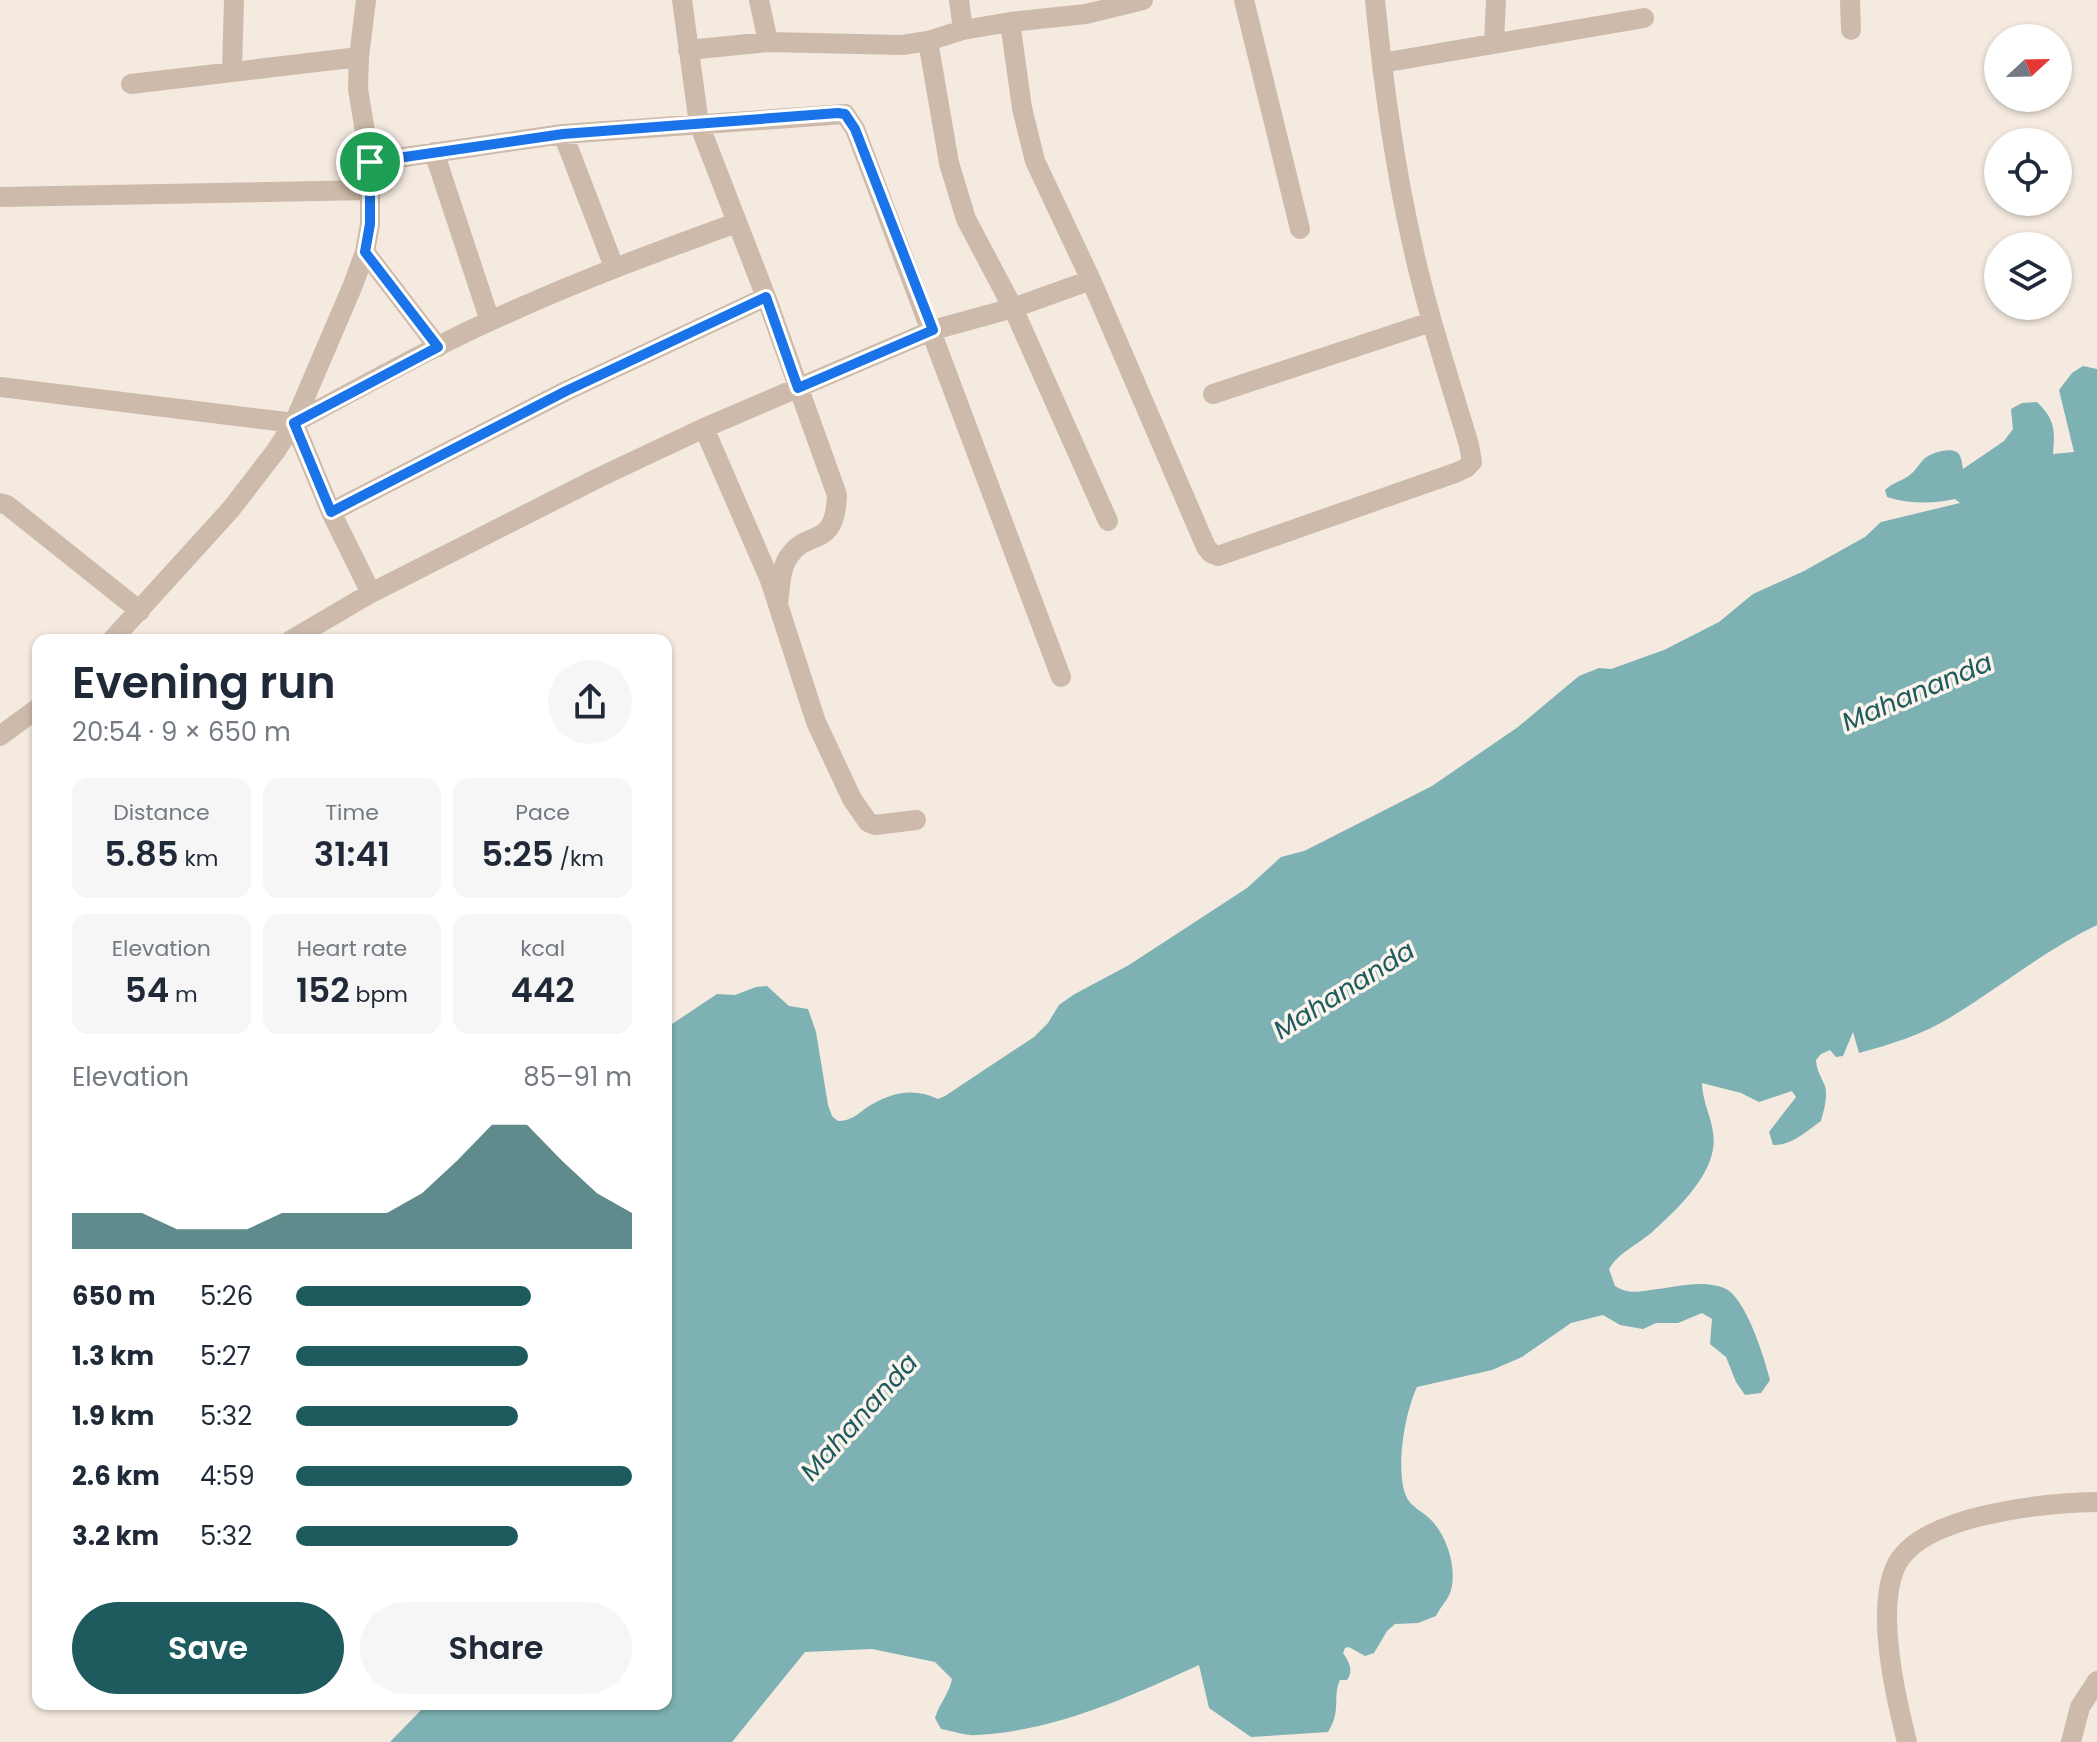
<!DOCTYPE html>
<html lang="en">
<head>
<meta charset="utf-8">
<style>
  body { margin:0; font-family:Poppins,sans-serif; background:#f6f6f7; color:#1f2937; height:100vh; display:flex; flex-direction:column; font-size:30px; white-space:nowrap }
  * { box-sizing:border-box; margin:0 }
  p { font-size:26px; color:#747a83 }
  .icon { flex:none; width:44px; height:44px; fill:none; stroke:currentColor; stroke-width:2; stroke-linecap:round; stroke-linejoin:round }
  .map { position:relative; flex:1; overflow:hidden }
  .drawer { position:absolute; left:32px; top:634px; width:640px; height:1076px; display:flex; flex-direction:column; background:#fff; border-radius:16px; box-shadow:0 2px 6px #0004 }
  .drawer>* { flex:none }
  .needle { width:52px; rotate:68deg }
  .buttons { position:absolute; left:1984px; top:24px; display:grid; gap:16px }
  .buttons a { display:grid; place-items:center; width:88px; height:88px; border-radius:50%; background:#fff; box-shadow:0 2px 6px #0004; font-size:40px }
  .pin { position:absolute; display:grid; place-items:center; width:68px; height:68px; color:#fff; margin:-34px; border:4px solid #fff; border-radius:50%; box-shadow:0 2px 8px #0007 }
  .round { display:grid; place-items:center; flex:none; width:84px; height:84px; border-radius:42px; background:#f6f6f7 }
  .overview { display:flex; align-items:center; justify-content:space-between; height:136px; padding:0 40px }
  h1 { font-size:44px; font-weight:600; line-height:60px }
  .metrics { display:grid; grid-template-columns:repeat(3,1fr); gap:12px; height:136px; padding:8px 40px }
  .metrics div { display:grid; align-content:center; border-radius:16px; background:#f6f6f7; text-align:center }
  .metrics b { font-size:34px; font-weight:600 }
  .metrics small { font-size:22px; font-weight:400 }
  .metrics p { font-size:22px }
  .chart { height:224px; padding:16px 40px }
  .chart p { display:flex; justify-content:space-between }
  .chart svg { width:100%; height:144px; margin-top:8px; fill:#1d5b5e; opacity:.7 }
  .cta { display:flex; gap:16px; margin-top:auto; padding:16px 40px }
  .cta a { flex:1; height:92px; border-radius:48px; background:#1d5b5e; color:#fff; font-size:32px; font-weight:600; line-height:92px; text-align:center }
  .cta a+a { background:#f6f6f7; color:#1f2937 }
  ul { padding:0 40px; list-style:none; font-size:26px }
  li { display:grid; grid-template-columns:128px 96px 1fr; align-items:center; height:60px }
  li i { height:20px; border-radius:10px; background:#1d5b5e }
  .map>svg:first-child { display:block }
</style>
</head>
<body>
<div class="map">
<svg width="2097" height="1742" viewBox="0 0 2097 1742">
  <rect width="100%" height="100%" fill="#f4eae0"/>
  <path fill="#7db1b3" d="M2083,366L2097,369V925C2045,950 2000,987 1951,1017C1924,1034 1889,1045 1859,1053L1853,1032L1843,1056L1836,1057L1830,1050L1821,1054L1816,1060C1817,1072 1821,1076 1825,1086C1828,1097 1824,1110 1821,1121C1807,1131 1791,1146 1773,1145L1769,1132L1796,1097L1792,1091L1759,1102L1741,1093L1702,1083C1702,1105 1717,1125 1713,1149C1708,1181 1674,1212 1651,1233C1637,1245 1618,1253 1609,1269L1615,1286C1628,1294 1636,1292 1650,1290C1673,1288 1701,1279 1724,1288C1746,1297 1764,1357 1770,1380L1761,1393L1745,1395L1736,1382L1726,1357L1710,1344L1712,1319L1702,1313L1678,1323H1656L1643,1329L1620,1325L1603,1315L1571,1323L1522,1357L1492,1370L1417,1387C1405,1412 1395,1469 1406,1496C1410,1507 1424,1512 1432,1521C1447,1537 1457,1568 1451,1590C1449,1599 1440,1607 1436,1616L1418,1623L1395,1624L1387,1631L1374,1653L1365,1656L1349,1647L1345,1648L1343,1653C1349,1662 1354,1670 1347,1680H1340C1332,1697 1342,1710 1328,1732L1251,1737L1209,1708L1199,1665C1129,1697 1055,1731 977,1735C966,1736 953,1731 941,1729L935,1718C939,1704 949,1694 952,1679L935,1662L872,1649L805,1652L732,1742H390L427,1704H666V1028L717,994L735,995L756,987L767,986L789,1006L808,1009L816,1032L828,1105L832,1116L838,1121C850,1121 857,1115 866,1108C890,1093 912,1087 938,1099L945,1096L1034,1037L1048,1023L1059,1005L1073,995L1129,965L1247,888L1281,857L1304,851L1324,841L1432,786L1518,727L1579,676L1599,668L1611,669L1664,650L1719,622L1753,594L1804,571L1865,537L1881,522L1960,503L1955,499C1934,504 1908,504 1887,497L1885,490C1892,483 1899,482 1907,477C1915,472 1918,465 1925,458C1933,452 1955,445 1960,456C1962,460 1962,465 1963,469L2004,441L2013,429L2011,409L2022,403L2037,402C2055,420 2055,429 2053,454L2074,452L2059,390L2072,373Z"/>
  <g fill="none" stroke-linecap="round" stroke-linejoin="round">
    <path stroke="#cdbaaa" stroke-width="20" d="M682,0L699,124L766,297L837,495C835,550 809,528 790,555C780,567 780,589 778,604
      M759,0L768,42
      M959,0L963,30
      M1244,0L1300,229
      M1850,0L1851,30
      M1010,22L1022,108L1035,161L1091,280L1206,547L1211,553L1218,556L1455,473L1466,468L1472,462L1469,445C1449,378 1427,312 1412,243C1394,163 1383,82 1375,0
      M928,41L949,163L966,219L1013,308L1108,521
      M1494,43L1496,0
      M688,50L768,42L902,45L928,41L963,30L1010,22L1086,14L1143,0
      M1382,63L1644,18
      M232,71L234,0
      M131,84L359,57
      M563,134L614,267
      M434,152L490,321
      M370,162L563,134L845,114L855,129L1061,677
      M0,197L371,190
      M365,252L438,347
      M0,387L294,423
      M1213,394L1431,322
      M704,428L770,580L816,722L852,799L868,822L875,825L916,820
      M0,503L7,505L140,611
      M331,512L566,391L766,297
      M371,593L331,512L294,423C365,385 435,345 508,313C583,279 659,251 736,223
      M112,640L231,509L275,452L294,423L353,285L365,252L370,224V162L358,89L359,57L366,0
      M291,640L371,593L600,477L704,428L933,330L1013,308L1091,280
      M0,736L38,708
      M1907,1742C1895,1695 1876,1612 1895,1568C1918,1514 2046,1503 2097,1502
      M2071,1742L2080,1707L2097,1681"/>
  </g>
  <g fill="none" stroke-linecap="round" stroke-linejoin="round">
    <defs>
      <path id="route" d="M838,113L845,114L855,129L933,330L798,388L766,297L566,391L331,512L294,423L438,347L365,252L370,224V162L563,134Z"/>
    </defs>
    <use href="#route" stroke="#fff" stroke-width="16"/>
    <use href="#route" stroke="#1a73e8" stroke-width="10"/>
  </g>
  <g text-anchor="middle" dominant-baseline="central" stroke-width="7" stroke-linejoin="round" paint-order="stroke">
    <g font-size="26" font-style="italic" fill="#1d5b5e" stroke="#fbf4ed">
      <text transform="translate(1917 692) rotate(-23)">Mahananda</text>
      <text transform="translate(1344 990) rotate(-32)">Mahananda</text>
      <text transform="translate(859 1417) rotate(-48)">Mahananda</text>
    </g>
  </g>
</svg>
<div class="buttons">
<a><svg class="needle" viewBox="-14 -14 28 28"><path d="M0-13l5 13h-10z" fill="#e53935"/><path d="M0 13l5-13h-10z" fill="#747a83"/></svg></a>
<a><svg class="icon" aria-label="locate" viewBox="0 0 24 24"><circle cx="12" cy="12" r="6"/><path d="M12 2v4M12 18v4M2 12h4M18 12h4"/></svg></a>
<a><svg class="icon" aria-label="layers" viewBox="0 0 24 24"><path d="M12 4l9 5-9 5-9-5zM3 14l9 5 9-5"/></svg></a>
</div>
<div class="pin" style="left:370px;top:162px;background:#1e9e55"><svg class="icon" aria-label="arrive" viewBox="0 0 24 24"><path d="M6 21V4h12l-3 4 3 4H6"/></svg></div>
<section class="drawer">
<div class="overview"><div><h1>Evening run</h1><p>20:54 · 9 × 650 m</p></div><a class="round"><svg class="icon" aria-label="share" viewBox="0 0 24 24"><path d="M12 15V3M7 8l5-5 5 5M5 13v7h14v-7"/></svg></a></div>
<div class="metrics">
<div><p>Distance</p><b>5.85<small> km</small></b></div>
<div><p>Time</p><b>31:41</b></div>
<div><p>Pace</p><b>5:25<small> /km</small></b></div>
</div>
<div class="metrics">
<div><p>Elevation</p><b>54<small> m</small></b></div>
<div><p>Heart rate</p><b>152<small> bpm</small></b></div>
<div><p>kcal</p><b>442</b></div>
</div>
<div class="chart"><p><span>Elevation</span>85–91 m</p>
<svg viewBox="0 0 160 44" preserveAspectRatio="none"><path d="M0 44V33L10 33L20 33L30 38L40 38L50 38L60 33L70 33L80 33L90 33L100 27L110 17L120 6L130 6L140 17L150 27L160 33V44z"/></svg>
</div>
<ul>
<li><b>650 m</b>5:26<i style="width:70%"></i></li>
<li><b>1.3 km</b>5:27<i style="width:69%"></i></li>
<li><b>1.9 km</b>5:32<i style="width:66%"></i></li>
<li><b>2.6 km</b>4:59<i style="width:100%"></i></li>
<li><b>3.2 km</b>5:32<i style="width:66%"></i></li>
</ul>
<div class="cta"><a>Save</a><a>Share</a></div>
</section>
</div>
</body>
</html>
